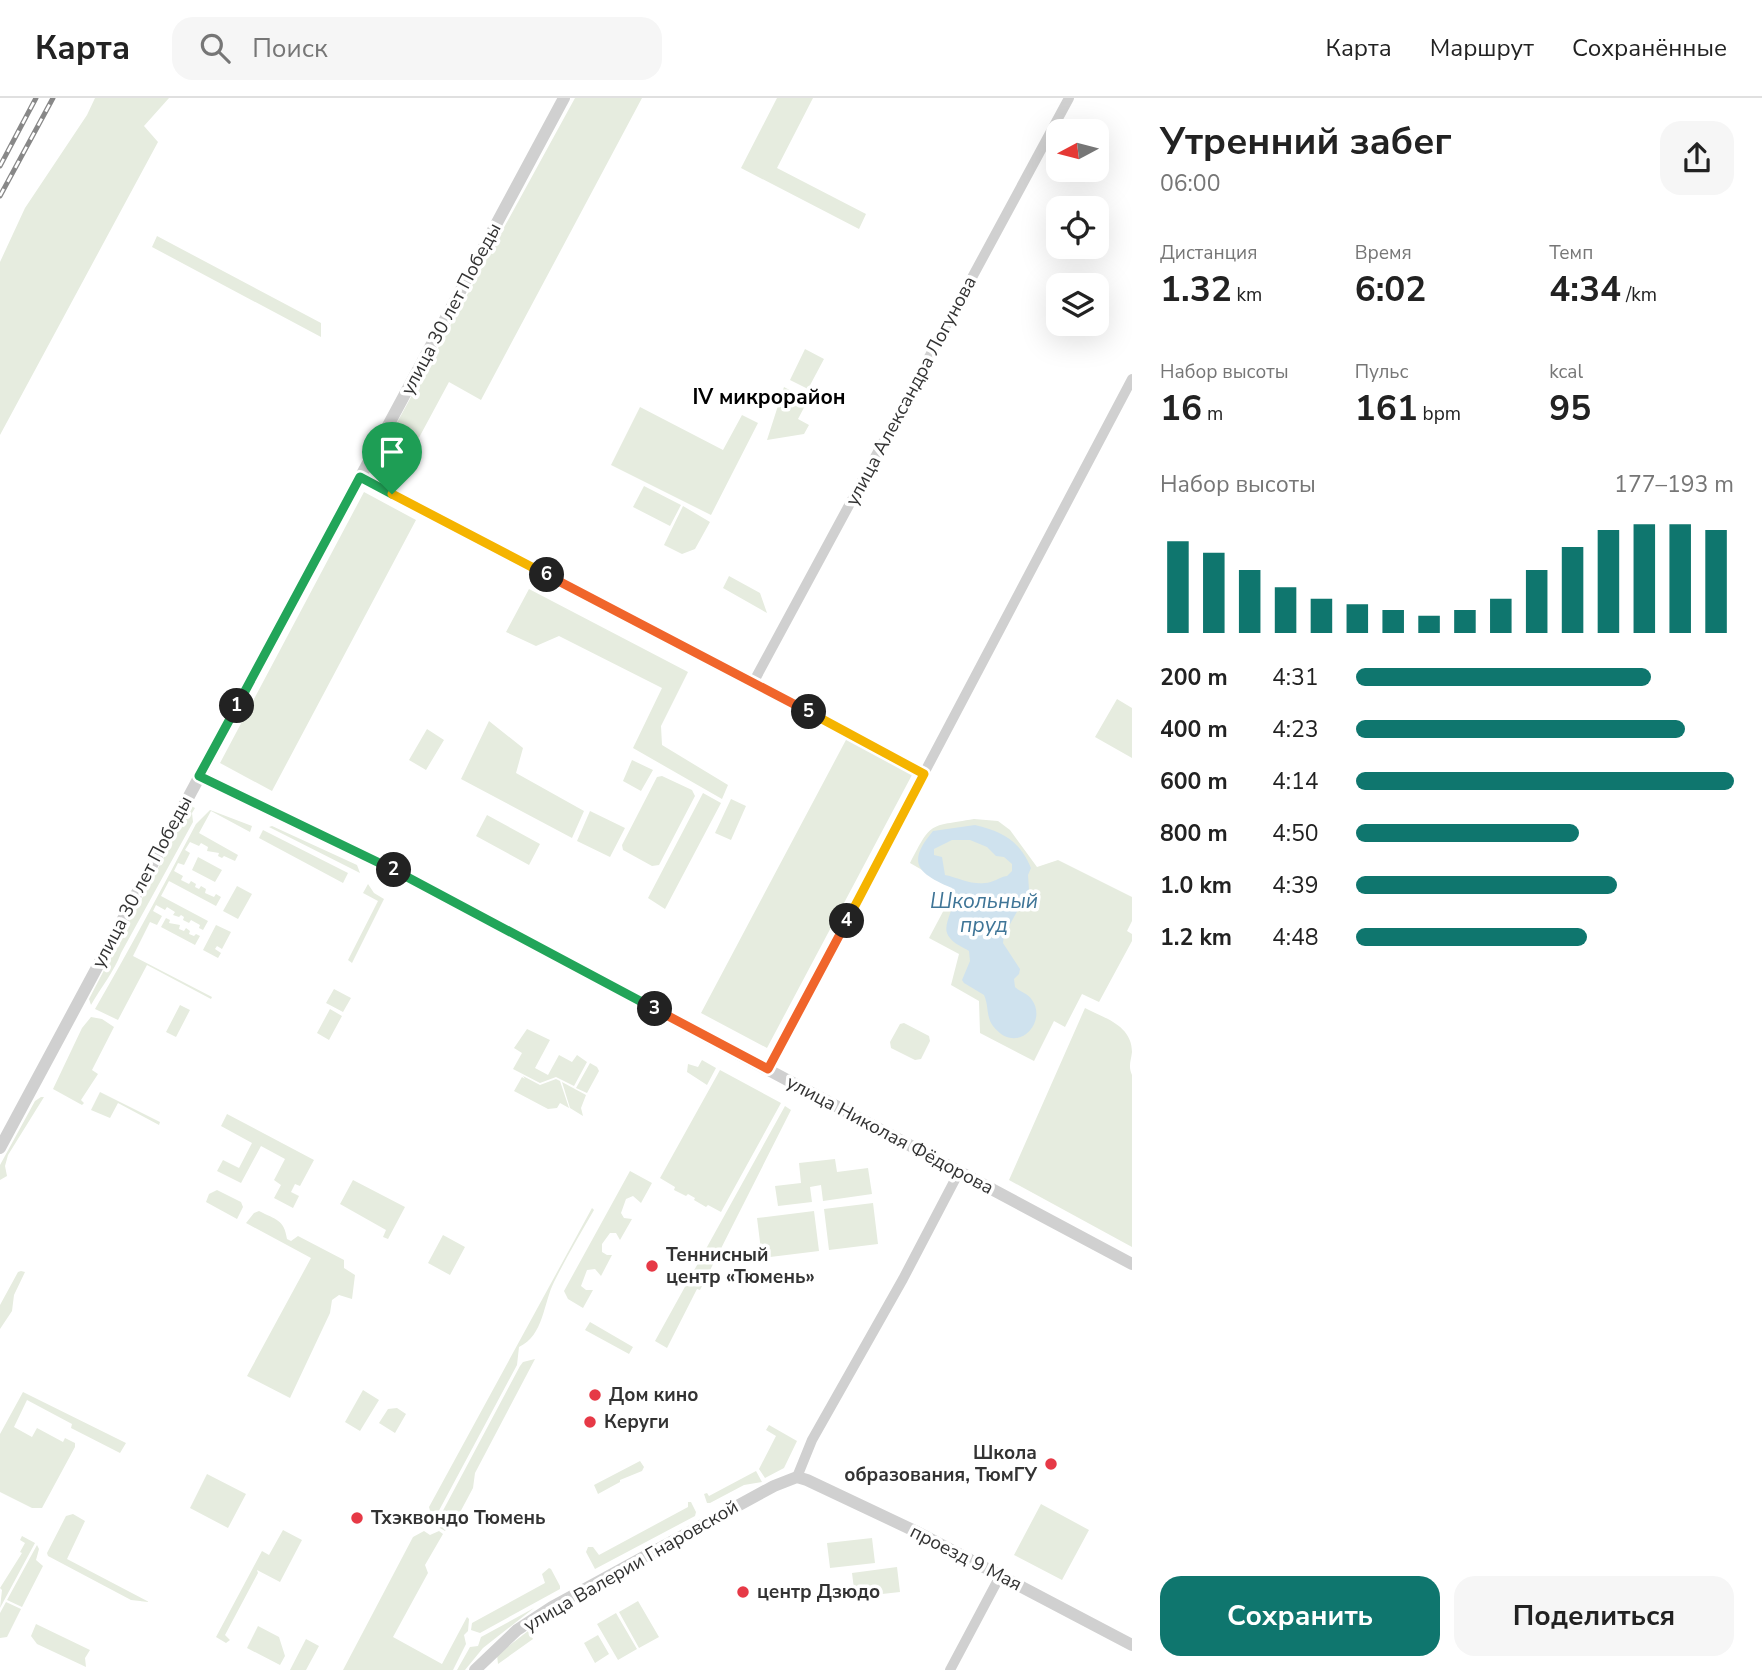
<!DOCTYPE html>
<html lang="ru">
<head>
<meta charset="utf-8">
<style>
  body { margin:0; font-family:"Nunito Sans",sans-serif; background:#f6f6f6; color:#222; height:100vh; display:flex; flex-direction:column; font-size:26px; white-space:nowrap }
  * { box-sizing:border-box; margin:0 }
  p { font-size:23px; color:#767676 }
  .icon { flex:none; width:38px; height:38px; fill:none; stroke:currentColor; stroke-width:2; stroke-linecap:round; stroke-linejoin:round }
  .map { position:relative; flex:1; overflow:hidden }
  .drawer { display:flex; flex-direction:column; background:#fff; width:630px }
  .drawer>* { flex:none }
  .needle { width:46px; rotate:263deg }
  .buttons { position:absolute; left:1046px; top:21px; display:grid; gap:14px }
  .buttons a { display:grid; place-items:center; width:63px; height:63px; border-radius:14px; background:#fff; box-shadow:0 7px 28px #0002; font-size:35px }
  .pin { position:absolute; display:grid; place-items:center; width:60px; height:60px; color:#fff; margin:-72px -30px; border-radius:50% 50% 50% 0; rotate:-45deg; box-shadow:0 0 7px #0007 }
  .pin .icon { rotate:45deg }
  .km { position:absolute; width:35px; height:35px; margin:-18px; border-radius:50%; background:#222; color:#fff; font-size:19px; line-height:35px; text-align:center }
  .round { display:grid; place-items:center; flex:none; width:74px; height:74px; border-radius:21px; background:#f6f6f6 }
  .overview { display:flex; align-items:center; justify-content:space-between; height:119px; padding:0 28px }
  h1 { font-size:38px; font-weight:700; line-height:52px }
  .figures { display:grid; grid-template-columns:repeat(3,1fr); gap:10px; height:119px; padding:7px 28px }
  .figures div { display:grid; align-content:center }
  .figures b { font-size:35px; font-weight:700 }
  .figures small { font-size:19px; font-weight:400 }
  .figures p { font-size:19px }
  .chart { height:196px; padding:14px 28px }
  .chart p { display:flex; justify-content:space-between }
  .chart svg { width:100%; height:126px; margin-top:7px; stroke:#0f766e; stroke-width:6 }
  .cta { display:flex; gap:14px; margin-top:auto; padding:14px 28px }
  .cta a { flex:1; height:80px; border-radius:21px; background:#0f766e; color:#fff; font-size:28px; font-weight:700; line-height:80px; text-align:center }
  .cta a+a { background:#f6f6f6; color:#222 }
  ul { padding:0 28px; list-style:none; font-size:23px }
  li { display:grid; grid-template-columns:112px 84px 1fr; align-items:center; height:52px }
  li i { height:18px; border-radius:9px; background:#0f766e }
  header { display:flex; align-items:center; gap:42px; box-sizing:border-box; height:98px; padding:0 35px; background:#fff; border-bottom:2px solid #e0e0e0 }
  header strong { font-size:33px }
  nav { display:flex; gap:38px; margin-inline-start:auto; font-size:24px }
  .search { width:490px; height:63px; background:#f6f6f6; display:flex; align-items:center; gap:18px; box-sizing:border-box; padding:0 24px; border-radius:21px; color:#767676; font-size:26px }
  main { display:flex; flex:1; min-height:0 }
  .map>svg:first-child { display:block }
</style>
</head>
<body>
<header>
<strong>Карта</strong>
<div class="search"><svg class="icon" aria-label="search" viewBox="0 0 24 24"><circle cx="10" cy="10" r="6"/><path d="M15 15l6 6"/></svg>Поиск</div>
<nav><a>Карта</a><a>Маршрут</a><a>Сохранённые</a></nav>
</header>
<main>
<div class="map">
<svg width="1132" height="1572" viewBox="0 0 1132 1572">
  <rect width="100%" height="100%" fill="#fff"/>
  <path fill="#e6ecdf" d="M95,0H169L144,28L158,44L0,337V164L25,110L87,17Z
    M575,0H642L481,302L449,284L394,386L371,372Z
    M777,0H813L777,70L866,116L859,131L741,70Z
    M157,138L321,225V239L152,149Z
    M805,251L824,261L808,291L790,282Z
    M784,289L808,302L798,321L809,327L804,336L767,342Z
    M640,309L723,352L742,317L758,325L711,417L611,367Z
    M644,388L681,407L670,428L633,409Z
    M364,394L416,422L272,693L220,665Z
    M683,408L710,424L695,451L682,456L664,447Z
    M729,478L760,495L767,515L723,490Z
    M529,491L688,574L661,628L662,647L728,687L722,701L633,650L662,590L559,538L536,548L506,534Z
    M1117,601L1132,610V660L1095,639Z
    M489,623L523,650L516,675L584,713L572,740L461,681Z
    M427,631L444,642L426,672L409,662Z
    M847,640L913,675L767,950L701,915Z
    M632,662L653,672L641,693L623,683Z
    M662,678L692,692L695,698L659,767L652,768L623,752L622,747L657,679Z
    M703,695L721,705L665,811L648,800Z
    M731,701L746,708L731,742L715,735Z
    M191,708L195,710L192,715L193,724L121,855C114,874 101,889 91,907L89,901L126,830L127,825L132,819Z
    M210,712L252,728L250,734L211,713L199,735L238,757L235,763L224,758L222,760L218,758L219,755L207,753L208,749L201,745L199,748L190,744L185,752L190,755L184,767L178,765L174,773L183,778L181,782L189,786L191,783L196,786L195,789L199,791L201,788L206,791L205,795L214,799L216,796L221,799L216,808L169,783L161,798L208,823L203,832L199,830L200,827L191,822L189,825L183,822L184,819L181,817L179,819L173,817L175,814L167,809L165,812L156,807L153,813L162,818L157,827L150,824L133,858L212,899L211,901L147,867L118,922L95,911C130,851 163,788 196,726Z
    M590,713L625,730L610,759L577,743Z
    M487,717L540,746L529,767L476,738Z
    M974,721L998,723L1010,732L1037,769L1058,762L1132,799V823L1127,833L1132,836V843L1099,904L1082,896L1065,929L1054,923L1034,963L980,935L979,903L951,887L959,856L929,840L955,791L910,765C932,723 928,729 974,721Z
    M272,728L357,767L360,775L269,729Z
    M263,732L348,775L343,785L259,740Z
    M198,759L222,772L215,784L192,772Z
    M368,786L374,795L384,801L352,865L348,862L378,803L363,795Z
    M237,788L252,796L238,821L223,813Z
    M166,820L170,822L169,825L180,827L179,831L184,833L186,830L190,833L189,836L194,838L196,836L200,838L195,847L161,829Z
    M216,827L231,834L222,851L217,848L215,851L221,855L218,860L203,852Z
    M334,891L351,900L343,914L326,905Z
    M180,907L190,912L176,939L166,934Z
    M1085,910C1104,920 1132,927 1132,954C1131,963 1128,968 1132,977V1149L1009,1082Z
    M330,911L342,918L329,942L317,935Z
    M91,919L102,921L114,929L92,972L98,976L81,1002L84,1005L82,1007L53,991L82,930Z
    M904,925L929,938L930,943L921,961L915,962L891,950L890,944L900,926Z
    M527,931L550,942L535,970L548,977L559,957L572,964L577,957L587,964L574,988L556,979L540,985L513,971L522,955L514,950Z
    M702,962L716,970L707,987L687,974L688,966L698,969Z
    M590,965L597,969L599,973L587,995L576,990Z
    M720,972L781,1005L721,1114L708,1107L706,1109L694,1102L695,1100L688,1096L686,1098L674,1092L675,1089L660,1080Z
    M523,978L540,987L556,981L560,983L569,1010L560,1005L557,1010L548,1011L514,993L522,979L525,981Z
    M562,984L586,997L581,1010L583,1018L570,1010Z
    M100,994L160,1024L159,1027L118,1005L110,1020L91,1012Z
    M41,999H44L8,1057L5,1068L7,1078L0,1082V1067L35,1003Z
    M785,1008L791,1012L700,1192L697,1191L667,1250L655,1243Z
    M227,1016L314,1062L300,1088L295,1086L291,1094L299,1098L293,1110L274,1100L281,1087L274,1082L285,1061L261,1048L241,1085L217,1073L223,1062L239,1070L252,1045L221,1028Z
    M835,1061L837,1074L868,1070L872,1096L823,1103L821,1087L810,1089L812,1104L778,1108L775,1088L801,1085L799,1065Z
    M630,1073L652,1085L641,1105L633,1098L626,1101L621,1115L624,1120L632,1121L620,1142L616,1135H610L602,1146V1154L607,1157H612L601,1178L595,1171L587,1172L581,1188L586,1192H593L583,1210L568,1201L564,1193Z
    M353,1082L405,1109L388,1141L383,1139L386,1132L340,1106Z
    M217,1092L241,1104L243,1109L237,1121L206,1104L209,1096Z
    M873,1105L878,1146L829,1152L824,1111Z
    M592,1110L594,1112C580,1136 566,1160 554,1184C543,1206 544,1237 519,1249L517,1267L435,1420H432L429,1409Z
    M259,1113C276,1122 284,1121 287,1141L291,1143L298,1138L344,1162V1170L355,1177L352,1201L339,1197L332,1202L330,1215L290,1300L247,1278L311,1160L246,1125L254,1115Z
    M814,1113L819,1153L762,1160L757,1120Z
    M443,1137L465,1149L450,1177L428,1165Z
    M21,1173L25,1174L14,1197L12,1213L0,1231V1207L18,1174Z
    M590,1224L633,1249L629,1256L585,1232Z
    M535,1261L475,1375L473,1390L457,1420L451,1421L445,1433L440,1430L438,1422L520,1268L523,1264Z
    M363,1292L379,1302L360,1333L345,1324Z
    M23,1294L126,1345L120,1355L71,1330L72,1326L27,1302L14,1329L32,1339L37,1330L63,1344L65,1340L75,1345V1349L42,1410H32L0,1394V1336Z
    M397,1310L406,1316L395,1335L379,1325L388,1311Z
    M769,1327L797,1343L784,1370L765,1380L759,1371L776,1338L766,1332Z
    M640,1363L644,1369L642,1373L620,1382V1384L598,1396L594,1387Z
    M756,1373L762,1384L744,1387L710,1405H707L704,1396L707,1395L709,1398Z
    M207,1376L246,1396L228,1430L190,1410Z
    M688,1404H691L696,1414L695,1418L595,1471L586,1454L588,1449H593L599,1457L688,1409Z
    M1041,1406L1089,1432L1062,1482L1014,1457Z
    M73,1416L85,1423L67,1461L149,1504L131,1502L48,1458L47,1455L66,1418Z
    M283,1432L302,1442L280,1484L257,1472L258,1475L225,1537L230,1542L226,1545L216,1539L262,1453L269,1457Z
    M424,1433L430,1437L439,1433L443,1436L425,1467L428,1475L393,1539L442,1566L467,1519L469,1521L468,1533L464,1537L466,1546L453,1572H343L413,1439Z
    M22,1438L35,1445L0,1510L2,1492L0,1490L22,1455L20,1454L25,1445L20,1442Z
    M872,1440L875,1465L830,1470L827,1445Z
    M37,1447L39,1451L36,1462L43,1468L22,1509L7,1502Z
    M897,1469L900,1494L855,1499L852,1475Z
    M549,1470L551,1471L560,1488V1491L480,1535L471,1532L472,1525L545,1485L542,1476Z
    M638,1503L659,1539L639,1550L619,1514Z
    M6,1504L21,1511L7,1539L0,1540V1515Z
    M534,1510L483,1550L465,1572H457L470,1549L478,1548L481,1539Z
    M616,1515L637,1551L618,1562L597,1526Z
    M36,1526L90,1552L85,1560L86,1569L37,1546L31,1538Z
    M258,1528L279,1539L285,1558L280,1567L247,1550Z
    M528,1533L533,1541L498,1566L497,1557Z
    M598,1537L609,1556L595,1565L584,1545Z
    M306,1541L319,1548L306,1572H290Z"/>
  <path fill="#cfe2ee" fill-rule="evenodd" d="M975,727C1003,734 1019,742 1031,770L1028,777L1029,792L1004,837L1003,845L1020,871L1019,876L1014,881L1015,889C1020,894 1028,895 1032,902C1048,924 1017,959 993,928C986,919 989,908 984,897L964,885L962,882L970,863L969,853C963,849 954,846 950,840C938,828 960,808 952,790C916,775 907,764 933,733ZM952,742H970L987,749L996,758L1004,759L1012,766V773L1007,778C999,779 993,785 985,785C972,787 959,780 945,777L942,759L934,757V751Z"/>
  <g fill="none" stroke-linecap="round" stroke-linejoin="round">
    <path stroke="#d0d0d0" stroke-width="10" d="M360,379L924,676
      M753,585L1069,0
      M768,971L1132,281
      M797,1379L812,1342L903,1181L959,1074
      M950,1572L1000,1478"/>
    <path stroke="#d0d0d0" stroke-width="12" d="M199,678L403,777L1132,1166
      M0,1050L564,0
      M475,1572L517,1532L552,1509L774,1388L797,1379L807,1382L917,1434L1132,1547"/>
    <defs>
      <path id="rail" d="M0,68L36,0
        M0,98L53,0"/>
    </defs>
    <use href="#rail" stroke="#888" stroke-width="5"/>
    <use href="#rail" stroke="#fff" stroke-width="2.5" stroke-dasharray="8" stroke-linecap="butt"/>
  </g>
  <g fill="none" stroke-linecap="round" stroke-linejoin="round">
    <defs>
      <path id="split-1" d="M237,608L360,379L392,396"/>
      <path id="split-2" d="M237,608L199,678L394,772"/>
      <path id="split-3" d="M394,772L655,911"/>
      <path id="split-4" d="M655,911L768,971L847,823"/>
      <path id="split-5" d="M809,614L924,676L847,823"/>
      <path id="split-6" d="M547,477L809,614"/>
      <path id="split-7" d="M392,396L547,477"/>
    </defs>
    <use href="#split-1" stroke="#fff" stroke-width="14"/>
    <use href="#split-2" stroke="#fff" stroke-width="14"/>
    <use href="#split-3" stroke="#fff" stroke-width="14"/>
    <use href="#split-4" stroke="#fff" stroke-width="14"/>
    <use href="#split-5" stroke="#fff" stroke-width="14"/>
    <use href="#split-6" stroke="#fff" stroke-width="14"/>
    <use href="#split-7" stroke="#fff" stroke-width="14"/>
    <use href="#split-1" stroke="#22a559" stroke-width="9"/>
    <use href="#split-2" stroke="#22a559" stroke-width="9"/>
    <use href="#split-3" stroke="#22a559" stroke-width="9"/>
    <use href="#split-4" stroke="#f0652b" stroke-width="9"/>
    <use href="#split-5" stroke="#f5b400" stroke-width="9"/>
    <use href="#split-6" stroke="#f0652b" stroke-width="9"/>
    <use href="#split-7" stroke="#f5b400" stroke-width="9"/>
  </g>
  <g fill="#e63946" stroke="#fff" stroke-width="2.5">
    <circle cx="652" cy="1168" r="7"/>
    <circle cx="595" cy="1297" r="7"/>
    <circle cx="590" cy="1324" r="7"/>
    <circle cx="1051" cy="1366" r="7"/>
    <circle cx="357" cy="1420" r="7"/>
    <circle cx="743" cy="1494" r="7"/>
  </g>
  <g text-anchor="middle" dominant-baseline="central" stroke-width="7" stroke-linejoin="round" paint-order="stroke">
    <g font-size="19" fill="#333" stroke="#fff">
      <text transform="translate(451 211) rotate(-62)">улица 30 лет Победы</text>
      <text transform="translate(911 293) rotate(-62)">улица Александра Логунова</text>
      <text transform="translate(142 784) rotate(-62)">улица 30 лет Победы</text>
      <text transform="translate(890 1037) rotate(28)">улица Николая Фёдорова</text>
      <text transform="translate(966 1460) rotate(27)">проезд 9 Мая</text>
      <text transform="translate(631 1468) rotate(-30)">улица Валерии Гнаровской</text>
    </g>
    <g font-size="19" font-weight="bold" fill="#333" stroke="#fff" text-anchor="start">
      <text x="666" y="1157">Теннисный<tspan x="666" dy="22">центр «Тюмень»</tspan></text>
      <text x="609" y="1297">Дом кино</text>
      <text x="604" y="1324">Керуги</text>
      <text x="1037" y="1355" text-anchor="end">Школа<tspan x="1037" dy="22">образования, ТюмГУ</tspan></text>
      <text x="371" y="1420">Тхэквондо Тюмень</text>
      <text x="757" y="1494">центр Дзюдо</text>
    </g>
    <g font-size="21" font-weight="bold" fill="#000" stroke="#fff">
      <text x="769" y="299">IV микрорайон</text>
    </g>
    <g font-size="21" font-style="italic" fill="#3f7597" stroke="#fff">
      <text x="984" y="803">Школьный<tspan x="984" dy="24">пруд</tspan></text>
    </g>
  </g>
</svg>
<div class="buttons">
<a><svg class="needle" viewBox="-14 -14 28 28"><path d="M0-13l5 13h-10z" fill="#e53935"/><path d="M0 13l5-13h-10z" fill="#767676"/></svg></a>
<a><svg class="icon" aria-label="locate" viewBox="0 0 24 24"><circle cx="12" cy="12" r="6"/><path d="M12 2v4M12 18v4M2 12h4M18 12h4"/></svg></a>
<a><svg class="icon" aria-label="layers" viewBox="0 0 24 24"><path d="M12 4l9 5-9 5-9-5zM3 14l9 5 9-5"/></svg></a>
</div>
<div class="pin" style="left:392px;top:396px;background:#1e9e55"><svg class="icon" aria-label="arrive" viewBox="0 0 24 24"><path d="M6 21V4h12l-3 4 3 4H6"/></svg></div>
<b class="km" style="left:237px;top:608px">1</b>
<b class="km" style="left:394px;top:772px">2</b>
<b class="km" style="left:655px;top:911px">3</b>
<b class="km" style="left:847px;top:823px">4</b>
<b class="km" style="left:809px;top:614px">5</b>
<b class="km" style="left:547px;top:477px">6</b>
</div>
<section class="drawer">
<div class="overview"><div><h1>Утренний забег</h1><p>06:00</p></div><a class="round"><svg class="icon" aria-label="share" viewBox="0 0 24 24"><path d="M12 15V3M7 8l5-5 5 5M5 13v7h14v-7"/></svg></a></div>
<div class="figures">
<div><p>Дистанция</p><b>1.32<small> km</small></b></div>
<div><p>Время</p><b>6:02</b></div>
<div><p>Темп</p><b>4:34<small> /km</small></b></div>
</div>
<div class="figures">
<div><p>Набор высоты</p><b>16<small> m</small></b></div>
<div><p>Пульс</p><b>161<small> bpm</small></b></div>
<div><p>kcal</p><b>95</b></div>
</div>
<div class="chart"><p><span>Набор высоты</span>177–193 m</p>
<svg viewBox="0 0 160 44" preserveAspectRatio="none"><path d="M5 44V12M15 44V16M25 44V22M35 44V28M45 44V32M55 44V34M65 44V36M75 44V38M85 44V36M95 44V32M105 44V22M115 44V14M125 44V8M135 44V6M145 44V6M155 44V8"/></svg>
</div>
<ul>
<li><b>200 m</b>4:31<i style="width:78%"></i></li>
<li><b>400 m</b>4:23<i style="width:87%"></i></li>
<li><b>600 m</b>4:14<i style="width:100%"></i></li>
<li><b>800 m</b>4:50<i style="width:59%"></i></li>
<li><b>1.0 km</b>4:39<i style="width:69%"></i></li>
<li><b>1.2 km</b>4:48<i style="width:61%"></i></li>
</ul>
<div class="cta"><a>Сохранить</a><a>Поделиться</a></div>
</section>
</main>
</body>
</html>
